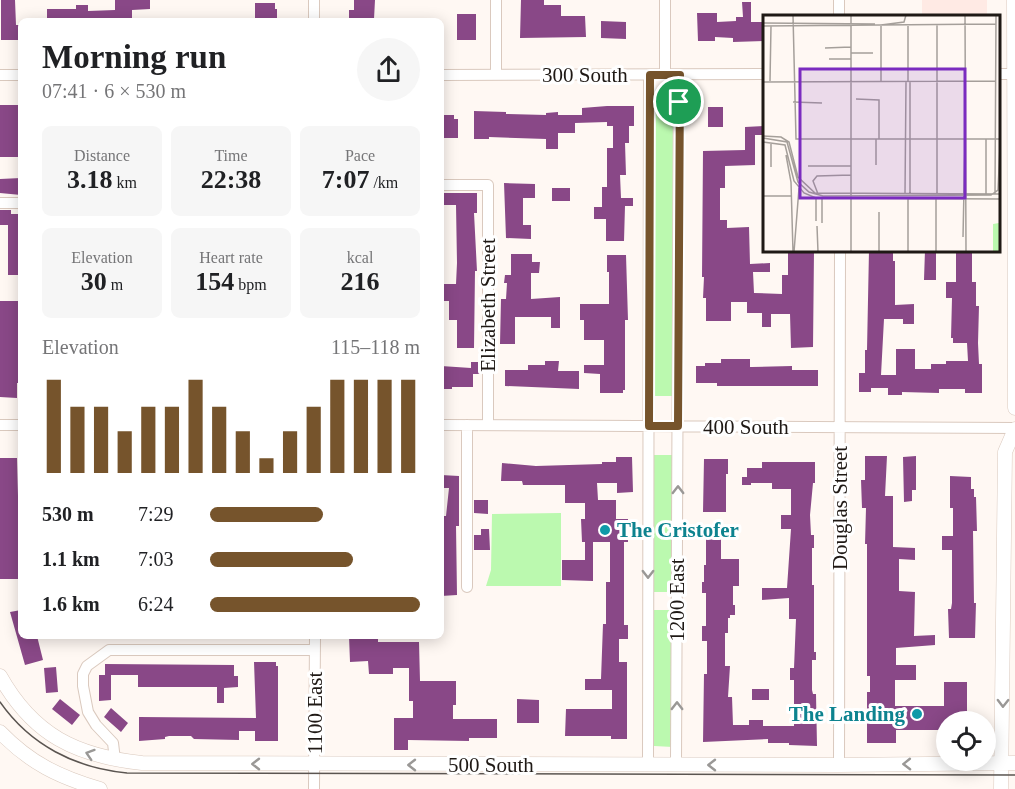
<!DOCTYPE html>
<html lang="en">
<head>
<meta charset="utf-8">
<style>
  body { margin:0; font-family:Georgia,serif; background:#f6f6f6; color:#202124; height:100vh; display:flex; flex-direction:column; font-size:22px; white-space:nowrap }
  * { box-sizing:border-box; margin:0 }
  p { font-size:20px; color:#757577 }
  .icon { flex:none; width:33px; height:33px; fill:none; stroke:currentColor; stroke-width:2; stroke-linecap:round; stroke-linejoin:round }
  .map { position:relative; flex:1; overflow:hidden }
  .panel { position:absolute; left:18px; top:18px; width:426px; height:621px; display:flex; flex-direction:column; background:#fff; border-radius:9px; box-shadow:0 3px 15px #0003 }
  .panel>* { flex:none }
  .controls { position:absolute; left:936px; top:711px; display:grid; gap:12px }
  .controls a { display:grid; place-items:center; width:60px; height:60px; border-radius:50%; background:#fff; box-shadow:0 3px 15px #0003; font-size:30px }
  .pin { position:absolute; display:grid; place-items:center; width:51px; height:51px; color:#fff; margin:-26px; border:3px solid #fff; border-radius:50%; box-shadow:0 2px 6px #0007 }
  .round { display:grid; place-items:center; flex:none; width:63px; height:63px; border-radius:32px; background:#f6f6f6 }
  .overview { display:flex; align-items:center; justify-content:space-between; height:102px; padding:0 24px }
  h1 { font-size:33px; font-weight:700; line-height:45px }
  .figures { display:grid; grid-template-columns:repeat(3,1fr); gap:9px; height:102px; padding:6px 24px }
  .figures div { display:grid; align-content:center; border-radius:9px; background:#f6f6f6; text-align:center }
  .figures b { font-size:26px; font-weight:700 }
  .figures small { font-size:16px; font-weight:400 }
  .figures p { font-size:16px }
  .chart { height:168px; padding:12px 24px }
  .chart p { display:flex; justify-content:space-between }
  .chart svg { width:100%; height:108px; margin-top:6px; stroke:#76542c; stroke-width:6 }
  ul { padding:0 24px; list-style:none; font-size:20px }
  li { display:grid; grid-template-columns:96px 72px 1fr; align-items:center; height:45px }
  li i { height:15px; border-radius:8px; background:#76542c }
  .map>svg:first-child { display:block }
</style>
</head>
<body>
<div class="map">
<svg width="1015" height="789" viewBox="0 0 1015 789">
  <rect width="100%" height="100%" fill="#fff8f3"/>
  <path fill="#ffeae4" d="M922,0H987V16H922Z"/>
  <path fill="#bbf9af" d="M655,106H673L672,396H655Z
    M654,455H673V592H654Z
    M561,513V586H486L491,570L492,514Z
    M654,610H673V747L654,746Z"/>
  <path fill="#894887" d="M1,0H15L16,25H21V40H1Z
    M115,0H150V9L132,10V21H47V9H76V5H88V11L115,10Z
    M354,0H375L374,19L349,21V10H354Z
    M521,0H544V5H561V16H585L586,37L520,38Z
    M742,2H751V22H765V41L733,42V38L715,37V41H698L697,13H717V22L736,21V17H743Z
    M255,3H275V9H277V20H255Z
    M457,14H476V40H457Z
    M601,21L626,22V39L601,38Z
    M0,105H21V157H0Z
    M607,106H634V126H629V143H625L626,175H620L621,198H633V206H625L624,241H606V219H594V207H602V187H607V148H613V126H607V122L575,123V133H558V149H546V139L489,137V139H474V111L506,112V114L546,115V113L558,112V115H582V108Z
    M708,107H723V127H708Z
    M443,115H454V119H458V138H443Z
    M765,126V135H755V165L725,166V188H720V220H727V228L749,227L750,264L770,263V272H753L754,293L782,294V275H788V251H814L813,347L791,348L790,314H771V327H762V313H747V302H731V321H706V298H703L704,277H702L703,151L745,150V127Z
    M21,178V195L0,193V179Z
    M504,183L535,184V198H523V225H531V239L506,238Z
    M552,188H570V201H552Z
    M441,193H477V213H474L477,271H475L474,348H457V320H449V301H441V284H456L457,263L456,205H441Z
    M0,210H11V214H21V275H8V225H0Z
    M869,250H893V261H895V305L914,304V324H903V319H884L881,375H896V349H915V369H931V364H946V361H968L967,343H953V338H951L952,298H946V282H956V250H972V282H976V306H979L978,343L979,364H982V393H965V389H939V393L902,392V395H888V388H871V392H859V373H865V350H867Z
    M925,250H936V280H924Z
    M511,254H532V262H540L539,273H531V299L560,297V328H551V317H515V344H500L501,299H506L507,283H504L505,275H511Z
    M607,255H626L628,320H625V390H623V393H600V374L584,373V365H604V340H584V320H580V304H609V272H607Z
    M0,301H19L21,383H17V398L0,397Z
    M721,359H750V367H752L792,366V370H818V386H717V383H696V366H705V363H721Z
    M545,361H559L558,371H579V389L505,386V370H528V365H545Z
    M471,362H480V374H473V387H452V389H441V366L471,368Z
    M865,456H887L885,496H893V547L915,548V560L899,559V591L915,592L914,636L935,635V645L896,648V665H916V680H895V706H944V682H967V722H946V730H896V743H867V692H870V676H867V544H865L866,508H862L861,480H865Z
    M916,456V490H912V501L904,502L903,457Z
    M616,457H632L633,492L617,493V483H597L598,500H616V519H628V542H624V625H628V639H619V662H627V739H611V736H565L566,709H612V690H585V679H601L603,624H606V582H610V542H593V581L562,580V560H585V542H582L581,519H585V503H565V485H523L522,481H501L502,463L536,466L602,464V462H616Z
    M0,458H17L18,496H21V579H0Z
    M704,459H728V474H726V512H703Z
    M762,462H815V483H813L810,515L811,535H814V548H812V585H814V652H816V660H812V690L813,694H816L817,746L789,745V743H768V739L703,742L704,674H707V641H702V626H706V593H702V582H704V565H706V526H721V559H739V586H733V605H735V615H730V618H728V633H725V666H730L728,697H732L733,725H749V720H763V726H794V680H790V668H794L796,619H789V598L762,600V588H787L791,529H781V515H791V489H772V483H751V485H742V477H747V468H762Z
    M441,475L459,476V526H456L457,595L441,596V516H446L449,488H441Z
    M950,476L971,477V489H974V497H976L977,531H973L974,603H976L975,638H949L948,609H951L952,603V550H942V536H953V508H950Z
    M474,500H488V514L474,513Z
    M481,529H489L490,550H474V535H481Z
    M21,610V636H37L43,660L25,665L10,612Z
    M349,636H378V642H419L420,681H456V705H453V719H497V738H469V741L408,740V750H394V718H413V701H409V668H393V674H369L368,661L350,662Z
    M254,662H276V666H278V741H255V731H239V740L194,739L191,736H169L165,737V739L139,741V717L256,718Z
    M105,664L234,665V676H238V687L224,688V703H217V687H138V675H111V700L99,701V675H105Z
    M56,667L58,692L46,693L44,668Z
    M752,689H769V700H752Z
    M60,699L80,715L72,725L52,709Z
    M517,699L539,700V723H517Z
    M111,708L128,723L121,732L104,717Z"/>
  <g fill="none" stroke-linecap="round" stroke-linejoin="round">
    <defs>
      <path id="minor" d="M496,0V75
        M665,0V75
        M839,16V0
        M314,21V0
        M998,74H1015
        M0,75H21
        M441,75L764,74
        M441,185H488V425
        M0,203H21
        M0,425H21
        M441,425L1015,428
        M467,425V587
        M115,760L113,743L96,725L88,712L83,686V674L87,666L109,650H315
        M648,764L649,75
        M676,764L679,75
        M839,765L840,250
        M314,789L315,636"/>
      <path id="major" d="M1014,0L1015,408
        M0,676C33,735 76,756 142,763L839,765L1015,763
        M0,732C30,763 59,777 100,789
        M1001,789L1005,452L1015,429"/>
    </defs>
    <use href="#minor" stroke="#dac9be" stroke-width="12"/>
    <use href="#major" stroke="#dac9be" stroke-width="15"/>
    <use href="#minor" stroke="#fff" stroke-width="10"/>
    <use href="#major" stroke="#fff" stroke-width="14"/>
    <path stroke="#5b5551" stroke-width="1.5" d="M0,702C30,745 75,768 127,773L1015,775"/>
  </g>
  <defs><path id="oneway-chevron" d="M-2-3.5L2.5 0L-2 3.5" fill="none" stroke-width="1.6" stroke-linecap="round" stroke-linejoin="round" transform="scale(1.5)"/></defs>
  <g stroke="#9a9896">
    <use href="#oneway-chevron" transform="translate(678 490) rotate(-90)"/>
    <use href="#oneway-chevron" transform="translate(648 574) rotate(90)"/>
    <use href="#oneway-chevron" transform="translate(1003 703) rotate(91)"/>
    <use href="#oneway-chevron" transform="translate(677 706) rotate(-90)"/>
    <use href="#oneway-chevron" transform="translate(90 754) rotate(-162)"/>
    <use href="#oneway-chevron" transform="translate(256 764) rotate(-180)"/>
    <use href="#oneway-chevron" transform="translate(907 764) rotate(179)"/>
    <use href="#oneway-chevron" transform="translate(412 765) rotate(-180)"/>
    <use href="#oneway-chevron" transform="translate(712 765) rotate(-180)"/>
  </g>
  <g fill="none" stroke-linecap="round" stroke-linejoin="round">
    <defs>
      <path id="route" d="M650,75H680L678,426H649Z"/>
    </defs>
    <use href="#route" stroke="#fff" stroke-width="12"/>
    <use href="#route" stroke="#76542c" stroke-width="8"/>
  </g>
  <g fill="#0f9aa8" stroke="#fff" stroke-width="2">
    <circle cx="605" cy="530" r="6"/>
    <circle cx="917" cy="714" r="6"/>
  </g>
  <g text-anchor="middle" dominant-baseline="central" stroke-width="6" stroke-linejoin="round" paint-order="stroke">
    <g font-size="21" fill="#1f1915" stroke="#fff">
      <text x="585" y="75">300 South</text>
      <text transform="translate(488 305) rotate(-90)">Elizabeth Street</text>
      <text x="746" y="427">400 South</text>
      <text transform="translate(840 508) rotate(-90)">Douglas Street</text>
      <text transform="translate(677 600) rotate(-90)">1200 East</text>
      <text transform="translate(315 713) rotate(-90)">1100 East</text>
      <text x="491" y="765">500 South</text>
    </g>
    <g font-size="21" font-weight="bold" fill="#0d838f" stroke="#fff" text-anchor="start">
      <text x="617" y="530">The Cristofer</text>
      <text x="905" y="714" text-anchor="end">The Landing</text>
    </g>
  </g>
  <g transform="translate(763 15)">
    <rect width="237" height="237" fill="#fff8f3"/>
    <path d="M237,186V237H230V209L236,208Z" fill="#bbf9af"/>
    <path fill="none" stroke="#a59f9a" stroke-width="1.5" d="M30,0L33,124H237M202,0L203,237M0,8L112,9M118,10L141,7L143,0M174,10V179M0,11L233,9M118,11V66M145,11V66M62,33L88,32M88,38H110M66,44H88M7,66L8,11M0,67L233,66M93,84L116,85V124M30,87L59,88M0,121L18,122L26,127L35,162L52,178L237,179M0,123L24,127L35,167L46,177L60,181L228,180L235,175L237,131M113,124V150M0,127L22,130L31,166L41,178L53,183L237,184M8,128V152M23,140L28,167L30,237M45,151H88M55,179L50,166L54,161L88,160M142,179L143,67M147,179V67M223,179V124M232,179L233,0M0,181H28M59,184V208M173,184V237M116,197V237M53,206V183M54,211L55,237M200,222L202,126M31,237L36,173M88,237V0M145,237V184"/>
    <path fill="#7b2cbf" fill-opacity="0.15" stroke="#7b2cbf" stroke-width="3" d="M37,54H202V183H37Z"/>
    <rect width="237" height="237" fill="none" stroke="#1f1915" stroke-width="3"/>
  </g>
</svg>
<div class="controls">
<a><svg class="icon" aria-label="locate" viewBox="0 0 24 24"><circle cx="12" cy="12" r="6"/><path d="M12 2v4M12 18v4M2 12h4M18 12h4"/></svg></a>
</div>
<div class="pin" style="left:679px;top:102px;background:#1e9e55"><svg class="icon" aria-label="arrive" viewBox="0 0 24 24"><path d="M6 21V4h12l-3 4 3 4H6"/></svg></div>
<section class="panel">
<div class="overview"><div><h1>Morning run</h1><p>07:41 · 6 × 530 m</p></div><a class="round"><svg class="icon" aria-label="share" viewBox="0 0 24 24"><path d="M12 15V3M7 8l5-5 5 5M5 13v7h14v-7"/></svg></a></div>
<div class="figures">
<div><p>Distance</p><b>3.18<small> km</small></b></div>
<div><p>Time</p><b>22:38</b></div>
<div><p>Pace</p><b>7:07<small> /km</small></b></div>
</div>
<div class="figures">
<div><p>Elevation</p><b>30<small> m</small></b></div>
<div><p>Heart rate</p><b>154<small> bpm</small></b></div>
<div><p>kcal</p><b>216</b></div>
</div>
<div class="chart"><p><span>Elevation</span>115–118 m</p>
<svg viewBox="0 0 160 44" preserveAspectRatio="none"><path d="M5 44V6M15 44V17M25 44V17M35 44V27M45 44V17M55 44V17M65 44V6M75 44V17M85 44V27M95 44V38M105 44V27M115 44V17M125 44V6M135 44V6M145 44V6M155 44V6"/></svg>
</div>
<ul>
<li><b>530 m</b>7:29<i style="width:54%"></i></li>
<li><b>1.1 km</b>7:03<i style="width:68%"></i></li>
<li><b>1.6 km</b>6:24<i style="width:100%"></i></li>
</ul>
</section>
</div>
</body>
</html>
